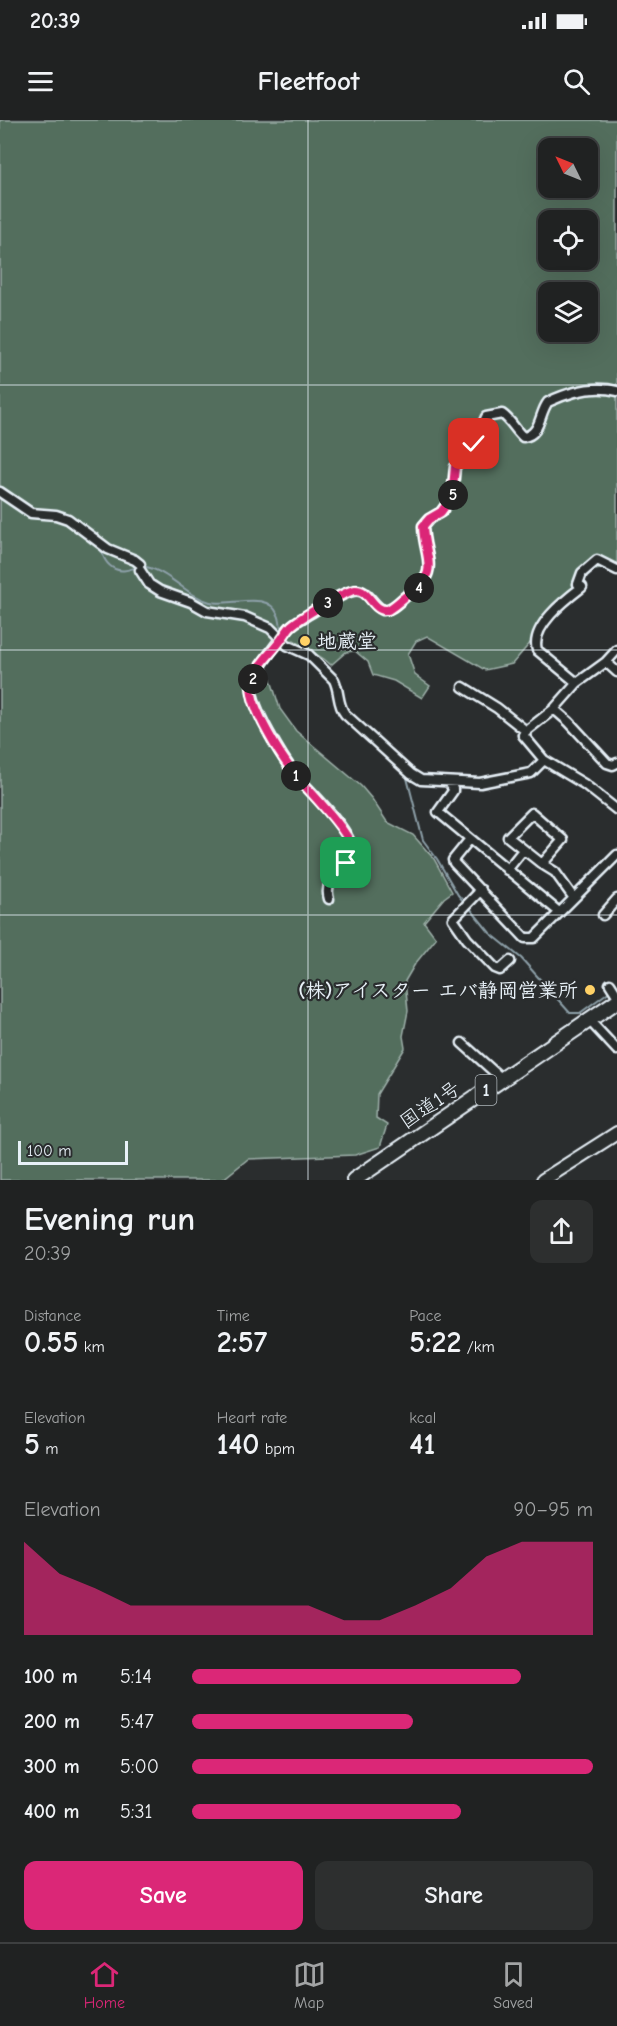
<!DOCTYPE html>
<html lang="en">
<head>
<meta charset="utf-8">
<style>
  body { margin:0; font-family:"Comic Neue","Klee One",sans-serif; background:#2d2f2f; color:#f1f3f6; height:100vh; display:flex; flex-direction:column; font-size:22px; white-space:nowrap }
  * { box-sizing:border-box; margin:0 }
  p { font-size:20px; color:#a2a4a5 }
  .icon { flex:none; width:33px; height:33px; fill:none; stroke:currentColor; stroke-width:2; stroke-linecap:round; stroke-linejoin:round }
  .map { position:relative; height:1060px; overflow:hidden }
  .panel { display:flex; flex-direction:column; background:#202222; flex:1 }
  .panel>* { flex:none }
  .needle { width:39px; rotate:313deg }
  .buttons { position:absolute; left:538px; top:18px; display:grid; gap:12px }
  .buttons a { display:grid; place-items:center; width:60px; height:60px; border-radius:12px; background:#202222; box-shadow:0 6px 24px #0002,0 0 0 2px #3d3f40; font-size:30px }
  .scale { position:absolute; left:18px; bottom:15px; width:110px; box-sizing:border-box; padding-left:6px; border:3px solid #e8f1f8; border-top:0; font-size:16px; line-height:21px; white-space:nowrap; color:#e8f1f8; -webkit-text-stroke:4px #2a2d2e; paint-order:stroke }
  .pin { position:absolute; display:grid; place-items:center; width:51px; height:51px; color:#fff; margin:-26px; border-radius:12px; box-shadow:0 3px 9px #0006 }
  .km { position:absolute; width:30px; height:30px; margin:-15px; border-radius:50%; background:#222; color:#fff; font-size:16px; line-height:30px; text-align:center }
  .round { display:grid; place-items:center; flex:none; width:63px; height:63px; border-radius:12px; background:#2d2f2f }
  .headline { display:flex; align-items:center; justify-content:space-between; height:102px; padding:0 24px }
  h1 { font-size:33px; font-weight:600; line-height:45px }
  .figures { display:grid; grid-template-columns:repeat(3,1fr); gap:9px; height:102px; padding:6px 24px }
  .figures div { display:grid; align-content:center }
  .figures b { font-size:30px; font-weight:600 }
  .figures small { font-size:16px; font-weight:400 }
  .figures p { font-size:16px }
  .chart { height:168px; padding:12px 24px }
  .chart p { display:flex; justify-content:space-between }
  .chart svg { width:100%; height:108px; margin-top:6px; fill:#db2777; opacity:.7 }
  .cta { display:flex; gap:12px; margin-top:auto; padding:12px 24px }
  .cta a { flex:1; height:69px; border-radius:12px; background:#db2777; color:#fff; font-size:24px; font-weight:600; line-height:69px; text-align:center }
  .cta a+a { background:#2d2f2f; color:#f1f3f6 }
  ul { padding:0 24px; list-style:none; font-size:20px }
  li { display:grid; grid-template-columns:96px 72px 1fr; align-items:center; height:45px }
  li i { height:15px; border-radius:8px; background:#db2777 }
  .status { display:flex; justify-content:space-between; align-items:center; height:42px; padding:0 30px; background:#202222; direction:ltr }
  .status svg { height:16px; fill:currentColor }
  header { display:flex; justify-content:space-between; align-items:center; height:78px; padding:0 24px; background:#202222; font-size:27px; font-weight:600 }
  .menu { display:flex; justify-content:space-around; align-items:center; height:84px; border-top:2px solid #3d3f40; background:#202222; font-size:16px; color:#a2a4a5 }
  .menu a { display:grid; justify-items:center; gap:3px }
  .menu .current { color:#db2777 }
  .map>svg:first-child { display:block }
</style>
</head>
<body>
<div class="status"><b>20:39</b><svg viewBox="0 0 49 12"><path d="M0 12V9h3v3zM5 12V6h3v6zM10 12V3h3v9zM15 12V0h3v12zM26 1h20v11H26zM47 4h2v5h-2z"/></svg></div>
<header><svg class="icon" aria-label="menu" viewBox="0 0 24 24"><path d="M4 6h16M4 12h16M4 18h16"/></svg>Fleetfoot<svg class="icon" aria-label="search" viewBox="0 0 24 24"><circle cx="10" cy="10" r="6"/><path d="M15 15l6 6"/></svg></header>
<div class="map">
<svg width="617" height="1060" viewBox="0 0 617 1060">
  <rect width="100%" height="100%" fill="#2a2d2e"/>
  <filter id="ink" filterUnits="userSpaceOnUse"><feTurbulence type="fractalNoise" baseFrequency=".0167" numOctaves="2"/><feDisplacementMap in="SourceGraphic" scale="12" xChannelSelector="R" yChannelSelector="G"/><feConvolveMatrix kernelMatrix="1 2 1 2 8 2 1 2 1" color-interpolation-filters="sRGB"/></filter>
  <g filter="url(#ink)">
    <path fill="#536e5d" stroke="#9eb0aa" stroke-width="1.5" fill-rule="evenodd" d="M0,0H617V446L578,453L573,469L544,496L531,522L512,544L485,550L427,516L416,521L408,534L415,555L430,566L422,578L394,561L373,555L368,542L355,531L346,532L331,545L324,539L294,520C280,524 275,534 267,547L280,589L296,611L361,666L372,679L387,702L413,715L434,739L452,772L444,778L424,802L436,818L415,844L405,861L408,891L403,916L405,928L377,974L376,998L387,1005L380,1027L355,1035L248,1039L222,1060H0ZM549,28H588V68H549ZM549,100H588V140H549ZM549,172H588V212H549Z"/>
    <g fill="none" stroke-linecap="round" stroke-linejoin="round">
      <path stroke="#8da0a9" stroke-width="2" d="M53,391C65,390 71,395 79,402
        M100,427C103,436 105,444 115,449C126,454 135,445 146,447C170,452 187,476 210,482C229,487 268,469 278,495C281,500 280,507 282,513
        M285,517L309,531
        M406,654L423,720L437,739L458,775L465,783
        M469,787L490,813L521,838L570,893H580L610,871"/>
      <defs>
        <path id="minor" d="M0,372L31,393L56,395L68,399L108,429L135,440L140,444
          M140,450L149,464L160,471L191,482L207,491L245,497L270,508L287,525L309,535L334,560C340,572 337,584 345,594L411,654L421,660L480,663L531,653L544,640
          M617,530L606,542L577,563L554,589L526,611L523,615L544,640L584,664L617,690
          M606,542L617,552
          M577,563L537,530C530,507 565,480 582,467L578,464L582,453L597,440L617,450
          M463,567L497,588L526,611
          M554,589L569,602L607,643L613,645L617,643
          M449,662L453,669V671L438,692L559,792
          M532,693L563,720L542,744L508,717Z
          M470,719L453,740L454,743L525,818H534L617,735
          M542,744L555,752L573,777
          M507,750L523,730
          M481,770L453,799L467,819L495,848L500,850L510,841
          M329,779C321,754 356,746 352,728C347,707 314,675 299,659C286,644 247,582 252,562C254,553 284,513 291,506C297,500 307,496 314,491C325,485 352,465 363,472C371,476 374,486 383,490C394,489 398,482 406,476C443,452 424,440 423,406L429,399L441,392L452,377L455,347L474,324L486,297L502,294C511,300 515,310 523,317C541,315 539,293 548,282C569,272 594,265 617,271
          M603,795L617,779
          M610,864L617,875
          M589,900L617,930
          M462,923L502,959"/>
        <path id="secondary" d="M543,1060L617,1013"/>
        <path id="trunk" d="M354,1060L617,881"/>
      </defs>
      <use href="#minor" stroke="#e8f1f8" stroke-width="13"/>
      <use href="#secondary" stroke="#e8f1f8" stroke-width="16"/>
      <use href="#trunk" stroke="#e8f1f8" stroke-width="18"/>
      <use href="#minor" stroke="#2a2d2e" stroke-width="8"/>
      <use href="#secondary" stroke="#2a2d2e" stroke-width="12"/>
      <use href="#trunk" stroke="#2a2d2e" stroke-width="14"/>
    </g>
  </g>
  <g fill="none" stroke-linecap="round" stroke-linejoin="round" filter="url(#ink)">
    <defs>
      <path id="route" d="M346,743C348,740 352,735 352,731C354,716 309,671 299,659C284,642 246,583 252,562C257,544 274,531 283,517C286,513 288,509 291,506C300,498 345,471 355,470C370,469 372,492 388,490C395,486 400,481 406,476C443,452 424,440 423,406L429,399L441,392L452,377L455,347L474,324"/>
    </defs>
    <use href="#route" stroke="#fff" stroke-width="12"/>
    <use href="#route" stroke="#db2777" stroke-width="8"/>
  </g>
  <path fill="none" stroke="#e8f1f8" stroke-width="1.5" stroke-opacity="0.55" d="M308,0V1060M0,265H617M0,530H617M0,795H617"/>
  <g fill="#ffd166" stroke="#2a2d2e" stroke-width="2">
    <circle cx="305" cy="521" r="6"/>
    <circle cx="590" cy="870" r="6"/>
  </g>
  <g text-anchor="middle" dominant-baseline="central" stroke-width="4.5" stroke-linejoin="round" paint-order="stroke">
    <rect fill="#2a2d2e" stroke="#afb6bb" stroke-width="1.5" x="475.5" y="955" width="21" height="30" rx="4.5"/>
    <g font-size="18" font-weight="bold" fill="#e8f1f8">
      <text x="486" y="970">1</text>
    </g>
    <g font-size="20" font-weight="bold" fill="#e8f1f8" stroke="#2a2d2e" text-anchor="start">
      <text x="317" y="521">地蔵堂</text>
      <text x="578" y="870" text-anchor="end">(株)アイスター エバ静岡営業所</text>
    </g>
    <g font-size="20" fill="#e8f1f8" stroke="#2a2d2e">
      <text transform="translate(430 985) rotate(-34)">国道1号</text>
    </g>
  </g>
</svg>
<div class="buttons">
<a><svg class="needle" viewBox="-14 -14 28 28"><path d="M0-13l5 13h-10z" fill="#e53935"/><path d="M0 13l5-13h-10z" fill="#a2a4a5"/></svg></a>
<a><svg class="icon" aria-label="locate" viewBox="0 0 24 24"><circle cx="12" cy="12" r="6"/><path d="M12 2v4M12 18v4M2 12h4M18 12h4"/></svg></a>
<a><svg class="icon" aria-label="layers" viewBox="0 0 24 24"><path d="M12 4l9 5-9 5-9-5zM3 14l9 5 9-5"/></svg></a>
</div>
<div class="scale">100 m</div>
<div class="pin" style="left:346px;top:743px;background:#1e9e55"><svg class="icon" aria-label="arrive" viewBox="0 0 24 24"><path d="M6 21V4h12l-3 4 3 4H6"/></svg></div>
<div class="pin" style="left:474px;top:324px;background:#d93025"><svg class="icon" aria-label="check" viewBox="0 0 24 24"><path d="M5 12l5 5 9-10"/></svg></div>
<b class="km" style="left:296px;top:656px">1</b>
<b class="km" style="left:253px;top:559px">2</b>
<b class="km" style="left:328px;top:483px">3</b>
<b class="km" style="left:419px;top:468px">4</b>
<b class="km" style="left:453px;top:375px">5</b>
</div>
<section class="panel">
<div class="headline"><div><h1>Evening run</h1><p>20:39</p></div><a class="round"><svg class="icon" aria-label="share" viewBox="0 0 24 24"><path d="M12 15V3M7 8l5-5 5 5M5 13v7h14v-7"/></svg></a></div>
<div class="figures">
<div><p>Distance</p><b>0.55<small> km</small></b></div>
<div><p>Time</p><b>2:57</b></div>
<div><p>Pace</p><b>5:22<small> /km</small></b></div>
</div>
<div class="figures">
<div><p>Elevation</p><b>5<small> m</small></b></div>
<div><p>Heart rate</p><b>140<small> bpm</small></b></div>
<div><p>kcal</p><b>41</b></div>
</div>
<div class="chart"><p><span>Elevation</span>90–95 m</p>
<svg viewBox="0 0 160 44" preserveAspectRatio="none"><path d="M0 44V6L10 19L20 25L30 32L40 32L50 32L60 32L70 32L80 32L90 38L100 38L110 32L120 25L130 12L140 6L150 6L160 6V44z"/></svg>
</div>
<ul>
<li><b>100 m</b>5:14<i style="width:82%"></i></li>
<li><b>200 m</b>5:47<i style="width:55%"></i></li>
<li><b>300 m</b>5:00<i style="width:100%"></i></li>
<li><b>400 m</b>5:31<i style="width:67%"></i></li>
</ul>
<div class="cta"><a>Save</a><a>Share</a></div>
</section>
<nav class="menu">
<a class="current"><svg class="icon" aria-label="home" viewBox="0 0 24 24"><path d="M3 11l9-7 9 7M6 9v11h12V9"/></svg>Home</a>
<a><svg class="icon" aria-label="map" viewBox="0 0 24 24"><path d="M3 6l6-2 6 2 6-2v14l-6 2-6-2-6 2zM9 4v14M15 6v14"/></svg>Map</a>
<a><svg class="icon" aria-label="saved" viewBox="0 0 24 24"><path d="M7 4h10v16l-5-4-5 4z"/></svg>Saved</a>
</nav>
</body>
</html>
